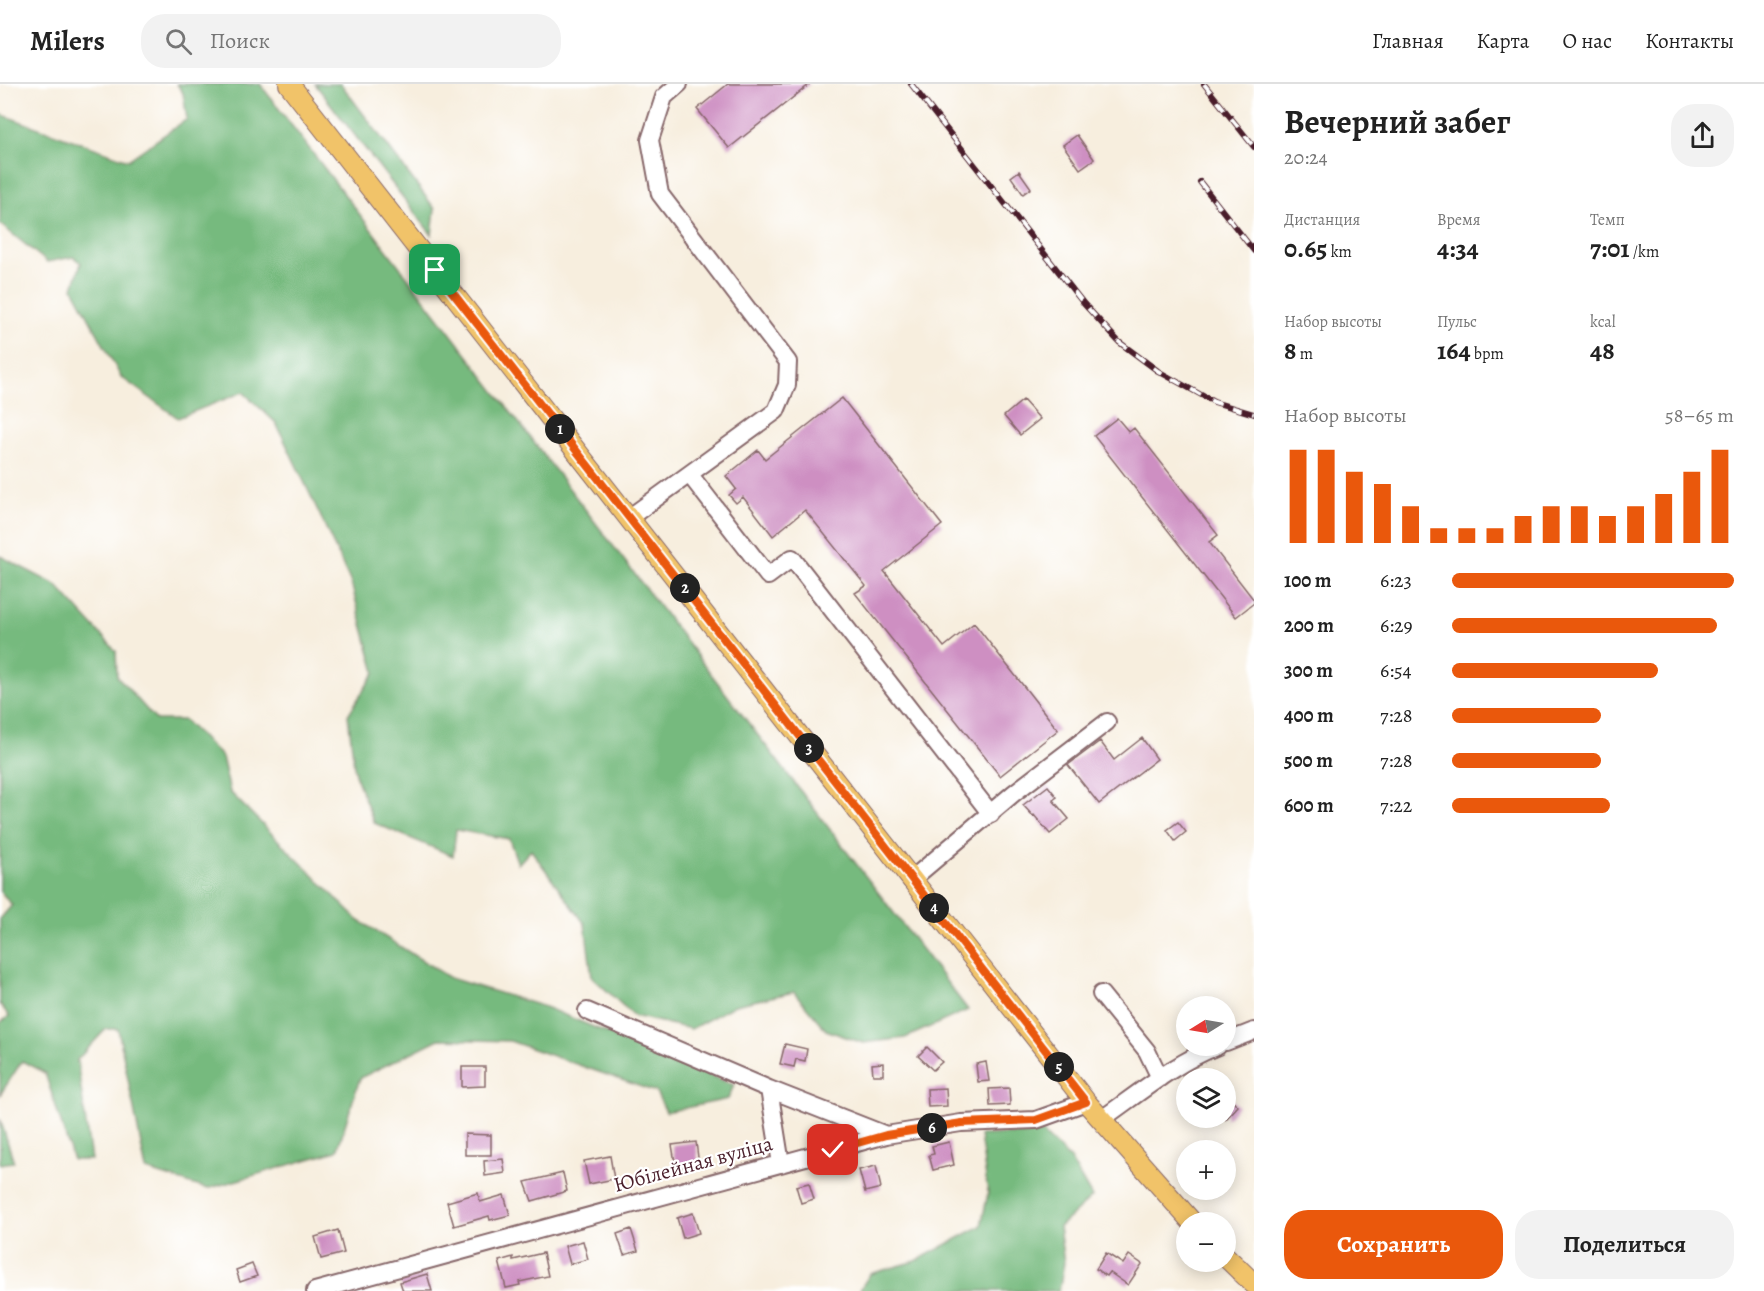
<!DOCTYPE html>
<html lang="ru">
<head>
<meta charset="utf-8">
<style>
  body { margin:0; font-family:Alegreya,serif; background:#f2f2f2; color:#222; height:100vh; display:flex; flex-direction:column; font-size:22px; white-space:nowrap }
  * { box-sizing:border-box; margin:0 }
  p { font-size:20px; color:#767676 }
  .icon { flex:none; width:33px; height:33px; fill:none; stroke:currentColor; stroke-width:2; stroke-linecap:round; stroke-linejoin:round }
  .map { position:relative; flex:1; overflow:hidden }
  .drawer { display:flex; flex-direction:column; background:#fff; width:510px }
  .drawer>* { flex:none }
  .needle { width:39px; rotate:259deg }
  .buttons { position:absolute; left:1176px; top:912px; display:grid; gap:12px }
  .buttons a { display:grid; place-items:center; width:60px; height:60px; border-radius:50%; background:#fff; box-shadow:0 3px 15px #0003; font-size:30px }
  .pin { position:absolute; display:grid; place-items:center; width:51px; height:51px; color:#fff; margin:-26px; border-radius:12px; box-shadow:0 3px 9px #0006 }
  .km { position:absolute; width:30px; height:30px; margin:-15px; border-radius:50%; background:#222; color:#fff; font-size:16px; line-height:30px; text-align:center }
  .round { display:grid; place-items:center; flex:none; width:63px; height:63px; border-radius:24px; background:#f2f2f2 }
  .summary { display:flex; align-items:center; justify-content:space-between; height:102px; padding:0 30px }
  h1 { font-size:33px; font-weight:700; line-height:45px }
  .figures { display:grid; grid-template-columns:repeat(3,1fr); gap:9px; height:102px; padding:6px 30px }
  .figures div { display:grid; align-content:center }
  .figures b { font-size:26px; font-weight:700 }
  .figures small { font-size:16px; font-weight:400 }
  .figures p { font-size:16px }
  .chart { height:168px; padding:12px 30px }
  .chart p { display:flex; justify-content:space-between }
  .chart svg { width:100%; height:108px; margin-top:6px; stroke:#ea580c; stroke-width:6 }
  .primary-button { display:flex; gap:12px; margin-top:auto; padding:12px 30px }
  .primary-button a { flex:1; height:69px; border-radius:24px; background:#ea580c; color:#fff; font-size:24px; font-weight:700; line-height:69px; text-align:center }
  .primary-button a+a { background:#f2f2f2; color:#222 }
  ul { padding:0 30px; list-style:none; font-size:20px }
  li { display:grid; grid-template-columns:96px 72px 1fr; align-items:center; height:45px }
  li i { height:15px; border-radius:8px; background:#ea580c }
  header { display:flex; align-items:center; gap:36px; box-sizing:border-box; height:84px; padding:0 30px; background:#fff; border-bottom:2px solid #e0e0e0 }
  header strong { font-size:28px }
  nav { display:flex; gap:33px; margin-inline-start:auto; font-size:21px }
  .search { width:420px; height:54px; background:#f2f2f2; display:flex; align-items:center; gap:15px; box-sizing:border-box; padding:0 21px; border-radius:24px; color:#767676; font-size:22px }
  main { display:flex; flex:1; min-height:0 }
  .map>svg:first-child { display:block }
</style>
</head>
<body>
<header>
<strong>Milers</strong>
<div class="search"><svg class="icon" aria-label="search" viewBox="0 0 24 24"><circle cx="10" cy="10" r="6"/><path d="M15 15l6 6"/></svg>Поиск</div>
<nav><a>Главная</a><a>Карта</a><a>О нас</a><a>Контакты</a></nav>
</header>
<main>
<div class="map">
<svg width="1254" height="1207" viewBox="0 0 1254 1207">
  <rect width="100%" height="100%" fill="#fff"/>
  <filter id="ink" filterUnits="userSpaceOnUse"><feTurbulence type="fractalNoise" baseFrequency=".0167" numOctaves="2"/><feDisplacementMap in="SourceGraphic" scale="12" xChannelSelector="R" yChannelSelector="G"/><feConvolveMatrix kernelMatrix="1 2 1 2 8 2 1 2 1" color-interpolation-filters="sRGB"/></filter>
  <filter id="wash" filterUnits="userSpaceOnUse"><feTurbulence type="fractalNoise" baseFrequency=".008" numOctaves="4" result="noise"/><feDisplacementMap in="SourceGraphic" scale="24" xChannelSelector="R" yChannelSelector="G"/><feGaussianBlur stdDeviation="1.35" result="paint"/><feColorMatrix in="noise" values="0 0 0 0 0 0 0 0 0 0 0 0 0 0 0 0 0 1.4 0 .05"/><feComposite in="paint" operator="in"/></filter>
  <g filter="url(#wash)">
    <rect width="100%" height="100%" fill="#f7eede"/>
    <path fill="#76ba7e" stroke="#606c54" stroke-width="1.5" d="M177,0H260L968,926L905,954L863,959L826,946L794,908L735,921L691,945L634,932L592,893L585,840L531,766L518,780L509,755L456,746L453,772L374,739L355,690L348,631L375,588L351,499L319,429L276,339L243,308L178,334L121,293L73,204L81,179L73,173L47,178L0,140V30L128,76L187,35L183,9Z
      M315,0H341L435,125L432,151Z
      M0,472L56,501L116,567L117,592L156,636H184L222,673L230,708L358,836L450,894L545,923L734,1001L728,1015L666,1028L656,1008L510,957L439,955L360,994L337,1067L207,1105L146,1086L118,945H106L77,976L91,1076H73L45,989L22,977L0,1011V939L9,932L0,920V835L12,821L0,807Z
      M0,1035L14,1078L0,1080Z
      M1043,1049L1070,1075L1092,1113L1059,1143L1064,1179L1059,1207H859L870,1190L916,1177L981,1142L988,1109L980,1051Z"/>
    <g id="blocks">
      <path fill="#ce8fc2" d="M728,0H810L729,64L697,25Z
        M1077,51L1094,75L1080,85L1063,61Z
        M1019,87L1031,104L1023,110L1011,93Z
        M842,314L942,441L884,487L944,563L974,539L1058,646L1000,692L855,509L866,502L805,426L773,452L743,413L736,419L729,411L736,405L726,392L758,366L765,375Z
        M1023,316L1040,335L1020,351L1004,332Z
        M1117,334L1129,348L1134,344L1218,451L1209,458L1254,516V519L1236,533L1094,352Z
        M1142,654L1157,675L1099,720L1068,681L1100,657L1114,676Z
        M1048,702L1057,713L1053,716L1069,735L1050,750L1034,731L1033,732L1023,721Z
        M1178,738L1186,748L1175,757L1167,746Z
        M785,960L807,965L805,977L796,975L794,983L780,980Z
        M927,963L942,978L933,986L918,972Z
        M986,978L989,997L978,998L976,980Z
        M883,979V991H873L872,980Z
        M462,983H485V1002L462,1003Z
        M946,1004L947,1022L928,1023L927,1005Z
        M1009,1004L1010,1021L990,1022L989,1005Z
        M1226,1010L1238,1022L1226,1035Z
        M465,1050L491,1051V1071H465Z
        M696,1058L699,1081L676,1084L672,1061Z
        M949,1058L954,1081L933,1086L929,1071L934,1070L932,1062Z
        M610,1072L614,1095L589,1100L584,1077Z
        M503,1075L505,1089L485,1092L484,1077Z
        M876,1082L881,1104L865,1108L859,1086Z
        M563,1089L567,1107L532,1117L525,1098Z
        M809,1099L814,1115L801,1119L796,1102Z
        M478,1109L480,1118L504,1111L510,1131L490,1136L489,1132L454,1142L447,1118Z
        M693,1129L699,1149L683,1154L677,1134Z
        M631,1145L638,1167L624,1171L617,1150Z
        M338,1146L344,1169L321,1175L315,1153Z
        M583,1157L588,1175L570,1180L565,1162Z
        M543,1169L548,1192L519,1198L520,1201L506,1204L499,1177L513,1173V1176Z
        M1106,1169L1123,1180L1129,1171L1142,1180L1128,1201L1109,1188L1106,1192L1096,1185Z
        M252,1180L257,1192L240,1198L236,1186Z
        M427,1190L432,1207H403L400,1198Z"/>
    </g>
  </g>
  <g filter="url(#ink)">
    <use href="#blocks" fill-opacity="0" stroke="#87676a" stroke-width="1.5"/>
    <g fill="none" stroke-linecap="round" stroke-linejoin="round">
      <defs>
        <path id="minor" d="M690,391L768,492L792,474L991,730
          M630,433L776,327L787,301L788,278L660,110L650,56L664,13L679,0
          M911,796L1014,709L1107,638
          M1101,910L1147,967L1160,994
          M587,927L769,1005L886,1051
          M1226,958L1254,947
          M769,1005L781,1080
          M1102,1035C1139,1009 1176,978 1218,962
          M315,1207L886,1051L961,1039L1036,1036L1086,1018"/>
        <path id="major" d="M289,0L1086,1018L1192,1138
          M1226,1173L1254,1200"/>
      </defs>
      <use href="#minor" stroke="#87676a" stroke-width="20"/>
      <use href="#major" stroke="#87676a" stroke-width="22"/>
      <use href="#minor" stroke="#fff" stroke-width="16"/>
      <use href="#major" stroke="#f1c369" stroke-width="20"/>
      <defs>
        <path id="rail" d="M911,0L1084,220L1119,258L1158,287L1214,318L1254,330
          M1204,0L1254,63
          M1200,98L1254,167"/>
      </defs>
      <use href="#rail" stroke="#4a1f2b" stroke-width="6"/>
      <use href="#rail" stroke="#fff" stroke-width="4" stroke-dasharray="11" stroke-linecap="butt"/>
    </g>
  </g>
  <g fill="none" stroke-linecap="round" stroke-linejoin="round" filter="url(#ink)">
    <defs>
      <path id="route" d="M435,186L1086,1018L1036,1036L962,1039L886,1051L833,1066"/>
    </defs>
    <use href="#route" stroke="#fff" stroke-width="12"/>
    <use href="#route" stroke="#ea580c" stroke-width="8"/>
  </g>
  <g text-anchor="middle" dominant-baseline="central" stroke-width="4.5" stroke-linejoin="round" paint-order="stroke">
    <g font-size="21" fill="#4a1f2b" stroke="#fff">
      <text transform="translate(693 1080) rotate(-15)">Юбілейная вуліца</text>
    </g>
  </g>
</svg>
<div class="buttons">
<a><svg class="needle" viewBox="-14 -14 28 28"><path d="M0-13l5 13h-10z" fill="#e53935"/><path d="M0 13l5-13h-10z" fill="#767676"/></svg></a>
<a><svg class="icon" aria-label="layers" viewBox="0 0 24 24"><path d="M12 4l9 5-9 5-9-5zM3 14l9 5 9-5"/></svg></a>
<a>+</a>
<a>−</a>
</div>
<div class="pin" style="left:435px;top:186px;background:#1e9e55"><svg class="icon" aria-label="arrive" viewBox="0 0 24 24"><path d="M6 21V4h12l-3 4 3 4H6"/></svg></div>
<div class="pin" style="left:833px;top:1066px;background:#d93025"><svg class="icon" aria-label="check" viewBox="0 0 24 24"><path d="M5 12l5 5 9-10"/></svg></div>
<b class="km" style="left:560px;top:345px">1</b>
<b class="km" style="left:685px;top:504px">2</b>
<b class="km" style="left:809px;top:664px">3</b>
<b class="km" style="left:934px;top:824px">4</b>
<b class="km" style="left:1059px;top:983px">5</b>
<b class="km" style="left:932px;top:1044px">6</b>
</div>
<section class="drawer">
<div class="summary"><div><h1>Вечерний забег</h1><p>20:24</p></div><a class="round"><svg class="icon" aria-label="share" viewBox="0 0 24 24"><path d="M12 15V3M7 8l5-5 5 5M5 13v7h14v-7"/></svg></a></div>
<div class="figures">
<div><p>Дистанция</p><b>0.65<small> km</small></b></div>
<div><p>Время</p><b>4:34</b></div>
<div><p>Темп</p><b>7:01<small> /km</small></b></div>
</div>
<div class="figures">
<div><p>Набор высоты</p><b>8<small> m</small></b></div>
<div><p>Пульс</p><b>164<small> bpm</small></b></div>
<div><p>kcal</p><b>48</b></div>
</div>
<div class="chart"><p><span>Набор высоты</span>58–65 m</p>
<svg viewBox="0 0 160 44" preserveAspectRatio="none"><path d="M5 44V6M15 44V6M25 44V15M35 44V20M45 44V29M55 44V38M65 44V38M75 44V38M85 44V33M95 44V29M105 44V29M115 44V33M125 44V29M135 44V24M145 44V15M155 44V6"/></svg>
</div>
<ul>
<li><b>100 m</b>6:23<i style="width:100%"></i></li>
<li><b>200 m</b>6:29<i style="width:94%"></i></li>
<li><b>300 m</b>6:54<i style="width:73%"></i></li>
<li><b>400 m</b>7:28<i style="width:53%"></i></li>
<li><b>500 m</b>7:28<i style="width:53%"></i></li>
<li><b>600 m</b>7:22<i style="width:56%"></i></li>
</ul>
<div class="primary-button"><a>Сохранить</a><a>Поделиться</a></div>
</section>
</main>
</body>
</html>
